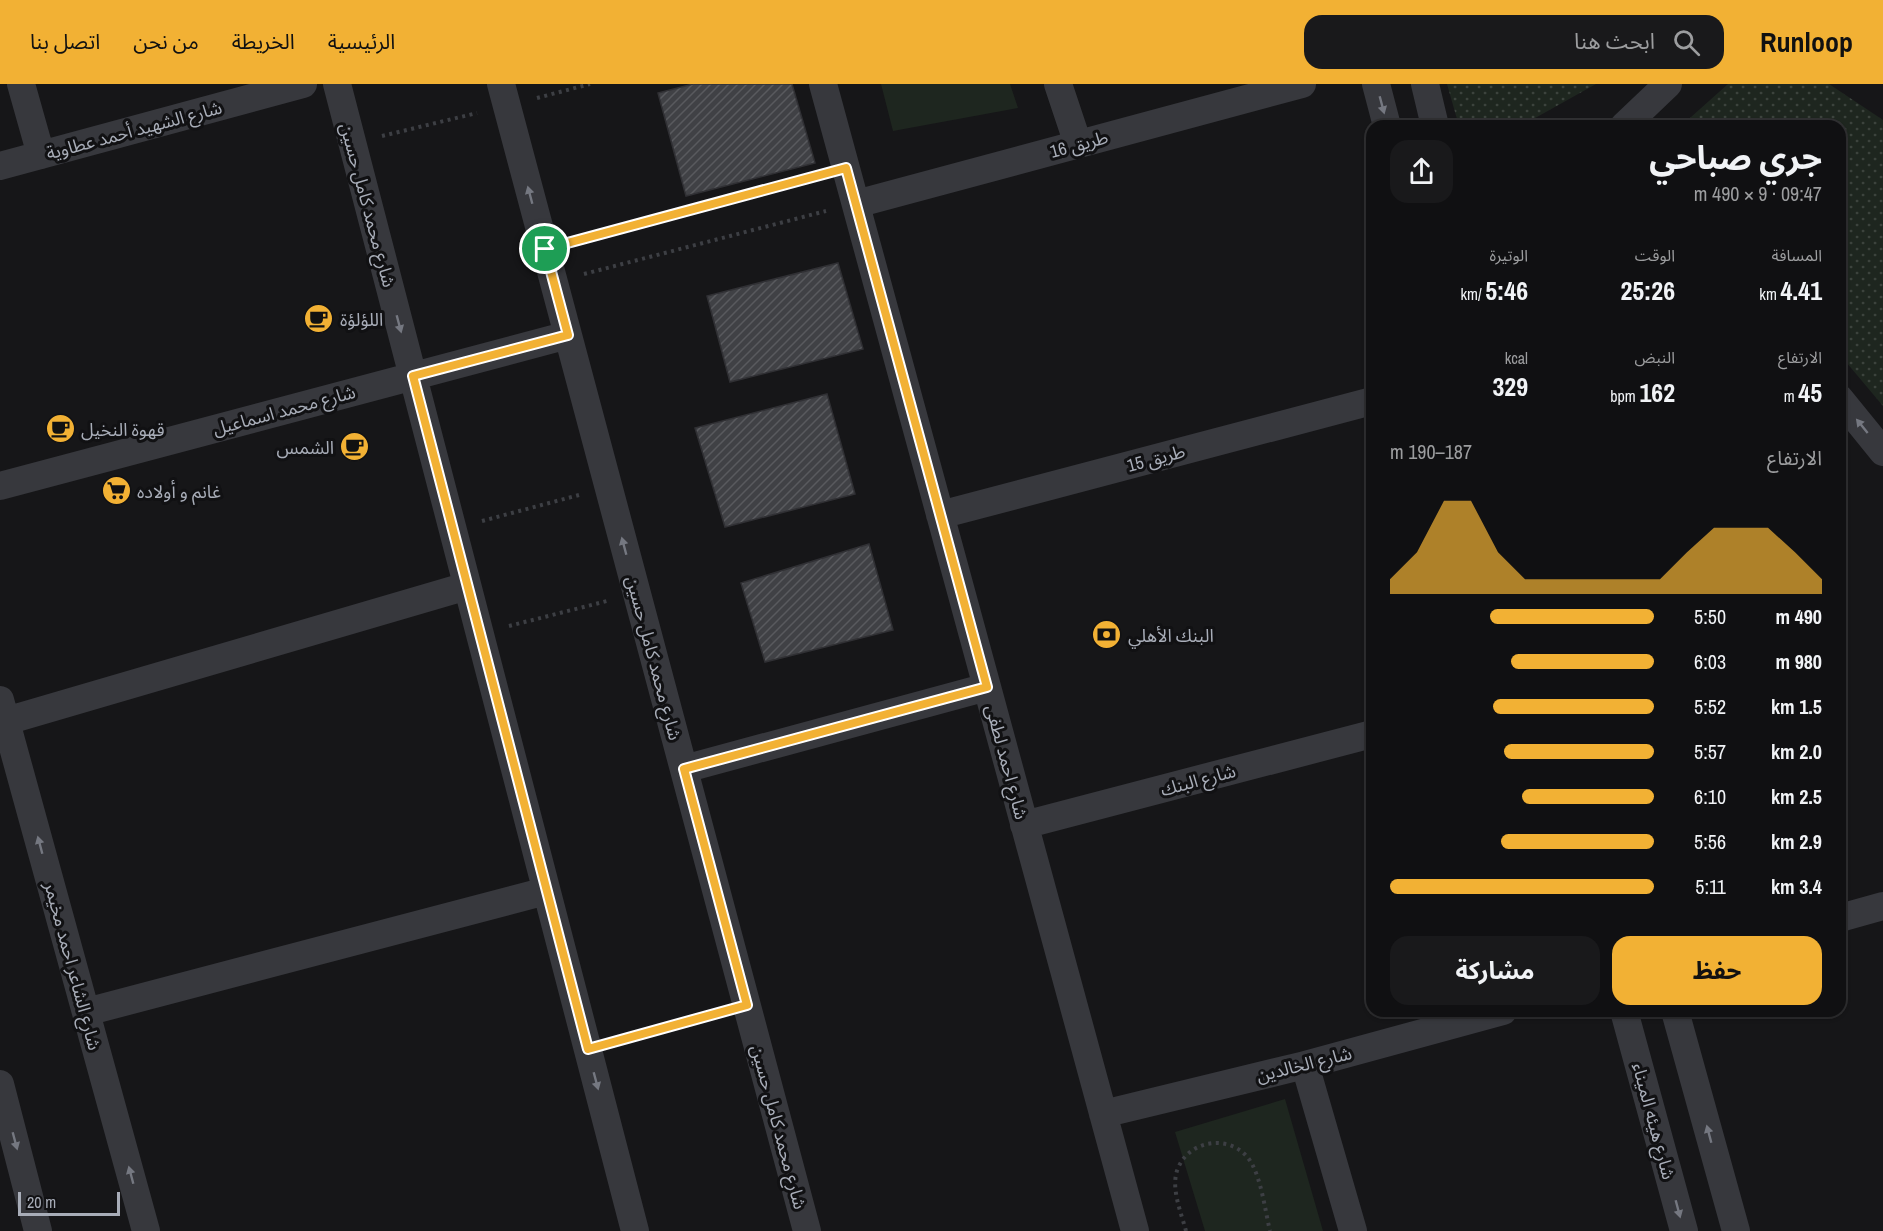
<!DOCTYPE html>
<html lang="ar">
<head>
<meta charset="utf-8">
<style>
  body { margin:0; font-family:"Archivo Narrow","Noto Sans Arabic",sans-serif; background:#19191b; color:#f1f3f6; direction:rtl; height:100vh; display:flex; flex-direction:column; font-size:22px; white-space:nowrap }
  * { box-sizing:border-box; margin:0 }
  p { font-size:20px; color:#9c9d9f }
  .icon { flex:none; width:33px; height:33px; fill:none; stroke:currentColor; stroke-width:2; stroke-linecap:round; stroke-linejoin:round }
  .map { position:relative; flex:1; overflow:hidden; direction:ltr }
  .panel { position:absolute; left:1366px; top:36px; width:480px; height:897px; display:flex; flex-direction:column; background:#101012; border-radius:18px; box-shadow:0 2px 4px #0004,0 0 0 2px #303032; direction:rtl }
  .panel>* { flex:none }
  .scale { position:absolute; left:18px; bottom:15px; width:102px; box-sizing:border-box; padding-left:6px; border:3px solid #a8adb8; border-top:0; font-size:16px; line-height:21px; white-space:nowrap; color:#a8adb8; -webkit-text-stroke:4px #111113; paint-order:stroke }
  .pin { position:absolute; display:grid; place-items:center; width:51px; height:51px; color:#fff; margin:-26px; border:3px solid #fff; border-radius:50%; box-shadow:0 2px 6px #0007 }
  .round { display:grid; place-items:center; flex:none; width:63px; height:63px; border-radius:18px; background:#19191b }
  .head { display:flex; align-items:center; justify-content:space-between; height:102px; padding:0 24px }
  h1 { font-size:33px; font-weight:700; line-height:45px }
  .figures { display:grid; grid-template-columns:repeat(3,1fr); gap:9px; height:102px; padding:6px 24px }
  .figures div { display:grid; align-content:center }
  .figures b { font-size:26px; font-weight:700 }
  .figures small { font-size:16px; font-weight:400 }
  .figures p { font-size:16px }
  .chart { height:168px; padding:12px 24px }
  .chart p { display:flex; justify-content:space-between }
  .chart svg { width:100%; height:108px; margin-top:6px; fill:#f2b134; opacity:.7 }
  .action { display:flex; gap:12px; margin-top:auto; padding:12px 24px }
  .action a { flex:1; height:69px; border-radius:18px; background:#f2b134; color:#111; font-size:24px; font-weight:700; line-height:69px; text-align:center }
  .action a+a { background:#19191b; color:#f1f3f6 }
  ul { padding:0 24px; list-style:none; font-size:20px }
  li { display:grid; grid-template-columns:96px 72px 1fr; align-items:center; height:45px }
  li i { height:15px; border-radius:8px; background:#f2b134 }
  header { display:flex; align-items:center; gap:36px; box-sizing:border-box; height:84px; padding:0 30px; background:#f2b134; color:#111 }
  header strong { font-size:28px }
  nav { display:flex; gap:33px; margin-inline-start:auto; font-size:21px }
  .search { width:420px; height:54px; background:#19191b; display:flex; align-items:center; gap:15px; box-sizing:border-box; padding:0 21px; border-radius:18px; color:#9c9d9f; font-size:22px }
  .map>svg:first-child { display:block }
</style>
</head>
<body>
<header>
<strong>Runloop</strong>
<div class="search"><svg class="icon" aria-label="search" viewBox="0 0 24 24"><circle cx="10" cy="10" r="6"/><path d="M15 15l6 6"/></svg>ابحث هنا</div>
<nav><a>الرئيسية</a><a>الخريطة</a><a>من نحن</a><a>اتصل بنا</a></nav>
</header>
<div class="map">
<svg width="1883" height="1147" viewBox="0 0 1883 1147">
  <defs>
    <pattern id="grass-dots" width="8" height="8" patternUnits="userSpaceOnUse" patternTransform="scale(1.5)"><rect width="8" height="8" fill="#1e261f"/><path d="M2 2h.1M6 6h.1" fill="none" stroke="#3c433d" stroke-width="1.8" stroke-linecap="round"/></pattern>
    <pattern id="building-hatch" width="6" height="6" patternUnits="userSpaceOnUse" patternTransform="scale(1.5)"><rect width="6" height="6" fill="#404145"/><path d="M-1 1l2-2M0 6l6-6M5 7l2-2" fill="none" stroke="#595a5e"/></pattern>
  </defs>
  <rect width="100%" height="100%" fill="#161618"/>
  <path fill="url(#grass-dots)" d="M1447,0H1596L1521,42H1459Z
    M1728,0H1829L1883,36V322L1841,272L1840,42H1681Z"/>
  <path fill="#1e261f" d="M881,0H1010L1018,24L893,47Z
    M1285,1015L1323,1147H1205L1175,1048Z"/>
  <path fill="url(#building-hatch)" stroke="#303034" stroke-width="1.5" d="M693,0H792L815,79L686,112L658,9Z
    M838,179L863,265L730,298L707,212Z
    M827,310L855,410L725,443L695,344Z
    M869,460L893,546L765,578L741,499Z"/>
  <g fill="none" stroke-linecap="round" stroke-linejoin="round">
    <path stroke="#3d3f44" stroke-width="4" stroke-dasharray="3 4.5" stroke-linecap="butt" d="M537,14L590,0
      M382,52L477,29
      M575,157L817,92
      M584,190L826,127
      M482,437L579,411
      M509,542L607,517
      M617,957L717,930
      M1186,1147C1181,1128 1170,1103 1178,1084C1191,1053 1236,1050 1252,1080C1262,1099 1265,1126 1270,1147"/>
    <path stroke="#37383d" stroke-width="28" d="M21,0L41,71
      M337,0L635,1147
      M501,0L807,1147
      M823,0L1135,1147
      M1058,0L1078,60
      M1376,0L1387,42
      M1425,0L1435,42
      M1624,42L1668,0
      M0,82L303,0
      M856,120L1302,0
      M1840,315L1883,368
      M0,402L568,251
      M940,431L1372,317
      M0,616L146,1147
      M6,637L467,502
      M684,685L987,603
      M1024,741L1372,650
      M1840,834L1883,822
      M1624,927L1684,1147
      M1675,927L1736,1147
      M86,928L546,807
      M1305,981L1353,1147
      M0,1000L38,1147
      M1103,1030L1305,981L1503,927"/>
  </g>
  <defs><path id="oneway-solid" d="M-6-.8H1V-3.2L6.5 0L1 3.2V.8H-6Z" transform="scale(1.5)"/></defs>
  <g fill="#757881">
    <use href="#oneway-solid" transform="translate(1382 21) rotate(75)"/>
    <use href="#oneway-solid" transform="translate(530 111) rotate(-105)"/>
    <use href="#oneway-solid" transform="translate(399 240) rotate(75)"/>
    <use href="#oneway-solid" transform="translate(1862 342) rotate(-129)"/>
    <use href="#oneway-solid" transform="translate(624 462) rotate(-105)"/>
    <use href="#oneway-solid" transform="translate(40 761) rotate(-105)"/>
    <use href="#oneway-solid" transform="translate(596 997) rotate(75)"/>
    <use href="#oneway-solid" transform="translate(1709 1050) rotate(-105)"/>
    <use href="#oneway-solid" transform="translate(15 1057) rotate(75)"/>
    <use href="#oneway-solid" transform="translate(131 1091) rotate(-105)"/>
    <use href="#oneway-solid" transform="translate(1678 1125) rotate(75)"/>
  </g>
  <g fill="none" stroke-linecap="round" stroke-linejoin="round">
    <defs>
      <path id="route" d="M846,84L987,603L684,685L747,921L588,965L413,292L568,251L545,165Z"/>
    </defs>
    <use href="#route" stroke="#fff" stroke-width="12"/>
    <use href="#route" stroke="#f2b134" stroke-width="8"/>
  </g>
  <defs>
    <symbol id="cafe-disc" viewBox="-11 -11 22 22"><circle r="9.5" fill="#f2b134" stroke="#111113"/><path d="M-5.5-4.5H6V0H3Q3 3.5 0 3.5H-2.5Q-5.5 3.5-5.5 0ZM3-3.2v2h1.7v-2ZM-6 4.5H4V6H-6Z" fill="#111"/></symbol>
    <symbol id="supermarket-disc" viewBox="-11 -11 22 22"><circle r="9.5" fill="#f2b134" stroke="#111113"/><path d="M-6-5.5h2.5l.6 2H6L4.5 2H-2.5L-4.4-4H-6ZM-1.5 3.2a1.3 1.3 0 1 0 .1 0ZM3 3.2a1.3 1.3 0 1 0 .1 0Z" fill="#111"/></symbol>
    <symbol id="bank-disc" viewBox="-11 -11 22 22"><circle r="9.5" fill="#f2b134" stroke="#111113"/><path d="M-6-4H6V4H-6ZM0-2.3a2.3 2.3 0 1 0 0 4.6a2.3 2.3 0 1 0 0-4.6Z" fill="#111"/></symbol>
  </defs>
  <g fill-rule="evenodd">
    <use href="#cafe-disc" x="302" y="218" width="33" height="33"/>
    <use href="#cafe-disc" x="44" y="328" width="33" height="33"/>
    <use href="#cafe-disc" x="338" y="346" width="33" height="33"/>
    <use href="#supermarket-disc" x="100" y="390" width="33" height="33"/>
    <use href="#bank-disc" x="1090" y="534" width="33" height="33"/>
  </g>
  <g text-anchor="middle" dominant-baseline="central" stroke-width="6" stroke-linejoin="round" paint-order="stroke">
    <g font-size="18" fill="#a8adb8" stroke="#111113">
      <text transform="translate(134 46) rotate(-15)">شارع الشهيد أحمد عطاوية</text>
      <text transform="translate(1079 60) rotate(-15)">طريق 16</text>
      <text transform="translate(368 121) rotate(75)">شارع محمد كامل حسين</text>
      <text transform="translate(284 326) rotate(-15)">شارع محمد اسماعيل</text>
      <text transform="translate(1156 374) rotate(-15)">طريق 15</text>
      <text transform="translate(654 574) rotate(75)">شارع محمد كامل حسين</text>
      <text transform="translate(1007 678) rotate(75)">شارع احمد لطفى</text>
      <text transform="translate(1198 696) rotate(-15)">شارع البنك</text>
      <text transform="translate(73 882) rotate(75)">شارع الشاعر احمد مخيمر</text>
      <text transform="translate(1304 980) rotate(-14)">شارع الخالدين</text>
      <text transform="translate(1654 1037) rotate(75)">شارع هيئه الميناء</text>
      <text transform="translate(779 1043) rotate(75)">شارع محمد كامل حسين</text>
    </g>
    <g font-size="18" fill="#a8adb8" stroke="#111113" text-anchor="start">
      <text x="340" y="235">اللؤلؤة</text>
      <text x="81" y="345">قهوة النخيل</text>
      <text x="334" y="363" text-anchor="end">الشمس</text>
      <text x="137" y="407">غانم و أولاده</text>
      <text x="1128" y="551">البنك الأهلي</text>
    </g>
  </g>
</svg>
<div class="scale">20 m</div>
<div class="pin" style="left:545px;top:165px;background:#1e9e55"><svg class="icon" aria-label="arrive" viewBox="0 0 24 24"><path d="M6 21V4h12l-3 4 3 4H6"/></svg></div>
<section class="panel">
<div class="head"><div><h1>جري صباحي</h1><p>09:47 · 9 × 490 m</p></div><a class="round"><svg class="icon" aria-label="share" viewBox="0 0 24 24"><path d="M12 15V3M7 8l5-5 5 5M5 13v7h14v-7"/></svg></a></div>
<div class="figures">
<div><p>المسافة</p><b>4.41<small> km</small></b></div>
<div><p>الوقت</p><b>25:26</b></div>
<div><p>الوتيرة</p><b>5:46<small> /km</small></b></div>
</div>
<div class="figures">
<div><p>الارتفاع</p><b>45<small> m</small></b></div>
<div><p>النبض</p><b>162<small> bpm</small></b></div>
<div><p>kcal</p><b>329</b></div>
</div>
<div class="chart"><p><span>الارتفاع</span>187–190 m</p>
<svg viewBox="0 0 160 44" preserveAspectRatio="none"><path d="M0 44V38L10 27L20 6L30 6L40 27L50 38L60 38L70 38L80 38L90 38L100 38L110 27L120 17L130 17L140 17L150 27L160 38V44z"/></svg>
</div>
<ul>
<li><b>490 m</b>5:50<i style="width:62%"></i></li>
<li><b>980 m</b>6:03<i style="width:54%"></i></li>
<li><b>1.5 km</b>5:52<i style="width:61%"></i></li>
<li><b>2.0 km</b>5:57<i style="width:57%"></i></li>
<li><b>2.5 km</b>6:10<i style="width:50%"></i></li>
<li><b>2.9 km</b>5:56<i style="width:58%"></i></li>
<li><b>3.4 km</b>5:11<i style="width:100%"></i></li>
</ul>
<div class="action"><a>حفظ</a><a>مشاركة</a></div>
</section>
</div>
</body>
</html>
